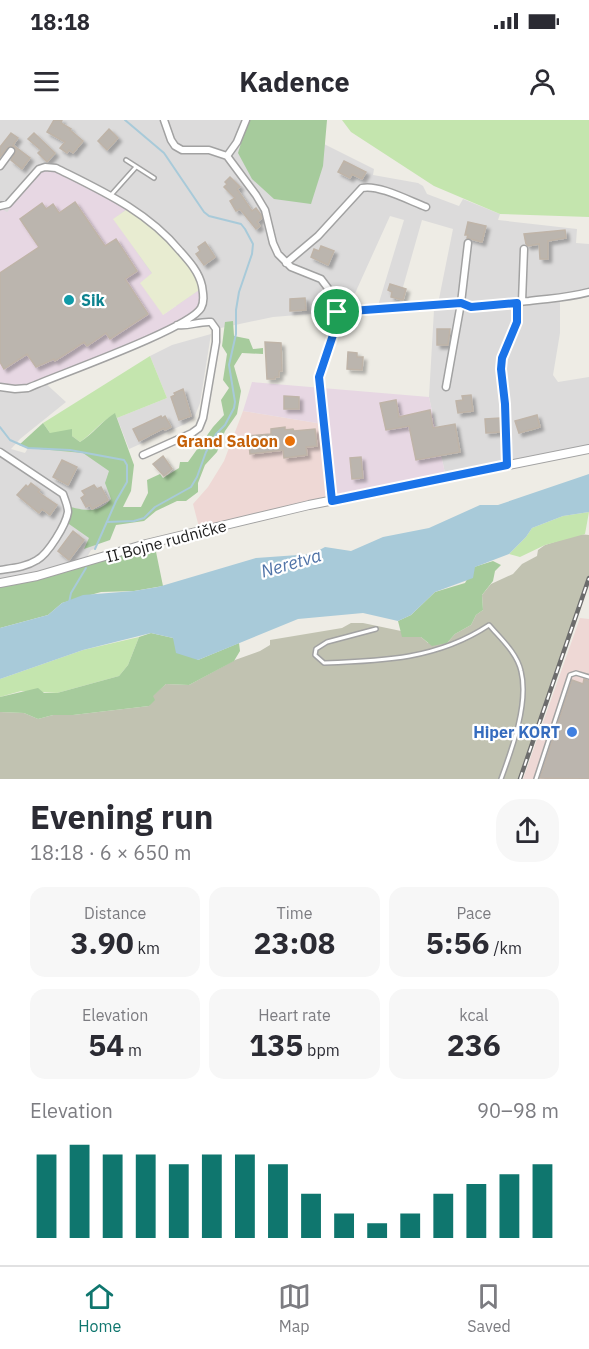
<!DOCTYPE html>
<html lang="en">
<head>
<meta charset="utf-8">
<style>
  body { margin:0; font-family:"IBM Plex Sans",sans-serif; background:#f7f7f7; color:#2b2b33; height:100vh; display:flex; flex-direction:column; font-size:22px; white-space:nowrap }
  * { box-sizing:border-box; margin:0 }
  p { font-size:20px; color:#7c7c81 }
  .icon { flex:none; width:33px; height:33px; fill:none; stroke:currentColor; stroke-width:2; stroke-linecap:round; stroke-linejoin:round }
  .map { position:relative; height:659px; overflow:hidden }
  .side { display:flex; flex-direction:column; background:#fff; flex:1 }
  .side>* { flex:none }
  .pin { position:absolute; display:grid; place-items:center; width:51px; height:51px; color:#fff; margin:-26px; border:3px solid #fff; border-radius:50%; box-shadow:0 2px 6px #0007 }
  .round { display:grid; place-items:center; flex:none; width:63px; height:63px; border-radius:24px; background:#f7f7f7 }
  .overview { display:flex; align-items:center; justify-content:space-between; height:102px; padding:0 30px }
  h1 { font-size:33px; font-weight:800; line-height:45px }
  .metrics { display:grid; grid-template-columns:repeat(3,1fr); gap:9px; height:102px; padding:6px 30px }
  .metrics div { display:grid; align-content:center; border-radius:15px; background:#f7f7f7; text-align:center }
  .metrics b { font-size:30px; font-weight:800 }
  .metrics small { font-size:16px; font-weight:400 }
  .metrics p { font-size:16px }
  .chart { height:168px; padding:12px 30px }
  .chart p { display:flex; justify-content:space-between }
  .chart svg { width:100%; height:108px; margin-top:6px; stroke:#0f766e; stroke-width:6 }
  .status { display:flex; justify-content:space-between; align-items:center; height:42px; padding:0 30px; background:#fff; direction:ltr }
  .status svg { height:16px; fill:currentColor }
  header { display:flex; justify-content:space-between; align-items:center; height:78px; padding:0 30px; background:#fff; font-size:27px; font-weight:800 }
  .dock { display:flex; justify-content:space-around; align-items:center; height:84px; border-top:2px solid #e1e1e2; background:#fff; font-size:16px; color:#7c7c81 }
  .dock a { display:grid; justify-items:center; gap:3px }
  .dock .current { color:#0f766e }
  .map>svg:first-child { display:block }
</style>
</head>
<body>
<div class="status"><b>18:18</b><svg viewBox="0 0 49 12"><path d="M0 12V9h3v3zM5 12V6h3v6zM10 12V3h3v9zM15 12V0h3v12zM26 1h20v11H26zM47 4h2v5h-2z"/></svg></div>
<header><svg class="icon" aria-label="menu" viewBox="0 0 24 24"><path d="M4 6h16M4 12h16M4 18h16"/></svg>Kadence<svg class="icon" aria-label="person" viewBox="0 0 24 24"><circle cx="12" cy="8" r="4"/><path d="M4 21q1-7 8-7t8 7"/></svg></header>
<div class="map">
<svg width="589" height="659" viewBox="0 0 589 659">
  <defs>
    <filter id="shadow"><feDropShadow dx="3.5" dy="3.5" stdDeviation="1.5" flood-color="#0004"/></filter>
  </defs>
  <rect width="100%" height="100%" fill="#eeece5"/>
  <path fill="#dcdbdb" d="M0,0H298L322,23L374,49L373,55L418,63L423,66L427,74L459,86L463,79L500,94L498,100L577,109L576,123L589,124V172L560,179V213L553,255L558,262L589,257V329L446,358L429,277L434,190L439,179L453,109L422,100L403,167L406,169L401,187L377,189L404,100L390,96L347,191L273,197L216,209L211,202L183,206L194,196L10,89L7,93L0,88Z
    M211,214L200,283L194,298L185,304L129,329L117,298L167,278L150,236L172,225Z
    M43,261L66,282L20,319L11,329L25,333L28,328L70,330L124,340L105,407L95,429L91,430L83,444L0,463V267Z"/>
  <path fill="#eed8d5" d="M243,291L323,304L332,381L200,411L193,384L208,367L224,341Z
    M580,498L589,499V659H523Z"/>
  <path fill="#e7d7e3" d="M50,47L130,86L114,99L152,154L163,195L202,168V188L145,221L28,268L0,267V88L7,92L10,89L8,84L34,53Z
    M252,262L429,277L446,358L332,381L323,304L243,291Z"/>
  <path fill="#c1c2b1" d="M579,414L589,415V458L520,659H0V592L24,593L38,599L53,595H73L149,586L152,576L166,564L189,565L235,540L260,531L270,525V520L342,508L351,503H363L401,511L421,517L428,523H447L455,514L471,505L476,495L483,490L482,475L491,464L513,454L522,444L537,436L538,430L545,425Z"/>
  <path fill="#e8ecd1" d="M129,88L145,96L192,144L202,168L163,195L140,163L152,153L113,99Z"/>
  <path fill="#c4e5ae" d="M342,0H589V97L500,94L434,66L351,12Z
    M150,236L167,278L117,298L115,294C101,301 92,314 80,322L72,316L50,313L43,303Z
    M589,392L585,414L545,425L520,437L509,434L526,417L532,408L563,396Z
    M139,517L128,545L119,556L57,573L21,571L0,577V559L83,530Z"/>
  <path fill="#a6cb9c" d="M248,0H327L323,46L311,84L274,79L252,59L238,33Z
    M233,201L234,216L249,219L253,229L263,228V234L242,233L234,246L241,271L237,294L225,311L217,332L205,345L198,363V372L186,381H177L156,391L144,401L116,405L110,420L84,429L89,418L69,404L71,387C86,391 100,393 111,379L105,363L109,351L83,333L28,328L19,325L43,303L50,313L72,309V316L80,322C93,314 102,301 115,293L134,345L131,371L123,387H141L148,373L147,360L160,354L163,358L179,348L180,342H188L213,307L224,295L221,280L229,268L223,260L227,234L222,226L225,202Z
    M154,422L163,466L134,471L101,472L62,483L48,495L0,508V463Z
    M493,441L501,445L495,451L493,461L482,475L483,490L476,495L471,505L455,514L447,523L432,526L421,517H402L398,501L411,495L435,472L465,463L474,447Z
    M151,513L173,518L198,540L239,523L240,531L234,541L189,565L166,564L153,576L155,580L149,586L73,595H53L38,599L24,593L0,592V577L38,568L44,573H57L119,556L128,545L139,517Z"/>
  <path fill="#a8cad9" d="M589,354V392L563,396L532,408L526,417L509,434L475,447L473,458L435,472L411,495L398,501L363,493L298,499L198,540L176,533L173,518L151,513L83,530L0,559V508L48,495L62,483L83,475L134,471L158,467L256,438L312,434L325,427L351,431L383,417L429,408L480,385H498Z"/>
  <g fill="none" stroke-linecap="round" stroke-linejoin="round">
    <path stroke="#a8cad9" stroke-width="2" d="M0,307L10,320L28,328L70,330L124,340L127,345V362L116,381L95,429
      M107,402L134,401L144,398L155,387L191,367L197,357L206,332L216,314L225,305L234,288L235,282L229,245L236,214V190L239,172L252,134L253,124L245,109L241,104L209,96L204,92L164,33L125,0
      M69,483L71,473L86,448"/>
  </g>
  <path fill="#bbb5ae" stroke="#bfb4a8" stroke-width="1.5" filter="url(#shadow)" d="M54,0H62L61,3L71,9L70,10L83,21L73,33L69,30L67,33L60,28L65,22L47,12Z
    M109,9L118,18L107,30L98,21Z
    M11,13L18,18L13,25L30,38L22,49L11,40L16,32L14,26L8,27L0,37V27Z
    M34,13L55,33L47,42L38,33L41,30L28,19Z
    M344,41L366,52L362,59L352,54L350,58L338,52Z
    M230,57L240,67L237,69L252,91L256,88L261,95L262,98L257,102L260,106L256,109L240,89L236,91L230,81L235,78L224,67L227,64L225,62Z
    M75,82L105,126L116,119L137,151L125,159L148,194L110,219L106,213L87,226L84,222L55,241L54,239L36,247L27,234L4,249L0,242V153L39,127L20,99L42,83L46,89L53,84L59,93Z
    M468,102L486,106L482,122L467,118L468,115H465Z
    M565,110L566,118L548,121V139H540L539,124L528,126L526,124L524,114Z
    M205,122L215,137L204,145L196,134L200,131L198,127Z
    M321,126L334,131L328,145L311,137L314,129L319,131Z
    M390,164L406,169L403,180L391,177L392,172L388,170Z
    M305,178L306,190L290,191V179Z
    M437,209H450L448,225H437Z
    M265,222L281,223L282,251H279V257H275V259H267Z
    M348,232L357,233V237H363L362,250L347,249Z
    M183,269L191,296L179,300L171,277L175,275L174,273Z
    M471,275L473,291L458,293L456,281L463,280L462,276Z
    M284,276L299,277V289H284Z
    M396,280L399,297L430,290L433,308L455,304L460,332L416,340L409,306L386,310L380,283Z
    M537,295L540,307L519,313L515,301Z
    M161,296L162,298L165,296L171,307L165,310L164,308L139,321L133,309Z
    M500,298L501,312L486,313L485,299Z
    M285,307V310L293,309L294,311L315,309L317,326L306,327L307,335L284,338L283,330L250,334L248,316L271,314V309Z
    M163,336L172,349L164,356L153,344Z
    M361,337L363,358L352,359L350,338Z
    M62,340L77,347L68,365L53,357Z
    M31,363L40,370L38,372L57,385L50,395L42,389L39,393L17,375L26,365L28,367Z
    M94,365L97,369L101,367L108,380L92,389L90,385L86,387L81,378L85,375L82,371Z
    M73,411L84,420L69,440L58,431Z
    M584,559L589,561V659L540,658L572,560L583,564Z"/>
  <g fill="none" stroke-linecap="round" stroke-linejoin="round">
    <defs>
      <path id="service" d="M126,40L154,58
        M111,75L136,47
        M376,509L327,522L316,529L315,535L324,543C383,541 438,539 489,505C501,519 517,533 521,551C529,583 512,629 501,659
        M536,659L570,555L576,553L589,557"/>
      <path id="minor" d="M164,0L171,20L175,26L182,30H209L227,36L256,75L265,90L273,123L278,134L291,147L321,159L330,171L337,192L335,209L319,257L332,381
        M227,36L237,22L246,0
        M0,46L11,31
        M0,86L8,84L39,49L45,47L56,48C102,71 147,91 180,131C189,141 199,152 202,166C203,173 205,181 201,188C189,209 57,255 28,268L15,269L0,267
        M286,143L318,116L362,68C378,64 410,81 426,87
        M522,182L524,129
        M337,192L461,183C483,191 507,183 529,181C552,178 566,178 589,172
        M446,267L461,183L468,123
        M0,332L63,374C65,380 68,386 68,392C66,405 48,434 37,440C26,447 13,448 0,450
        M143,335L192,313L199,308L203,298L216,222V209L211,202C199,201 188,207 177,205
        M507,346L505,284L501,249L502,238L517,202V183"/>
      <path id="tertiary" d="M0,463L37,456L146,424L309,385L589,329"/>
    </defs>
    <use href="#service" stroke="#a2a2a2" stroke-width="6"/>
    <use href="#minor" stroke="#a2a2a2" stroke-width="9"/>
    <use href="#tertiary" stroke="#a2a2a2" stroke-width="10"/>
    <use href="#service" stroke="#fff" stroke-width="3"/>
    <use href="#minor" stroke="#fff" stroke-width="6"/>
    <use href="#tertiary" stroke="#fff" stroke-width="8"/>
    <defs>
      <path id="rail" d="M520,659L589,458"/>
    </defs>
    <use href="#rail" stroke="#6c6c6c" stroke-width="4.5"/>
    <use href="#rail" stroke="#fff" stroke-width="2" stroke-dasharray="7" stroke-linecap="butt"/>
  </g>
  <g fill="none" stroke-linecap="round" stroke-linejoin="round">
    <defs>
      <path id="route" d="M461,183L471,187L517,183V202L502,238L501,249L505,284L507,345L332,381L319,257L335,209L337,192Z"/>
    </defs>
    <use href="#route" stroke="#fff" stroke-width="12"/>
    <use href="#route" stroke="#1a73e8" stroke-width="8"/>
  </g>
  <circle fill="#0f9aa8" stroke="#fff" stroke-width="2" cx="69" cy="180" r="6"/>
  <circle fill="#e8710a" stroke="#fff" stroke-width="2" cx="290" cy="321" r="6"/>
  <circle fill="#3f7fe0" stroke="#fff" stroke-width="2" cx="572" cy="612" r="6"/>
  <g text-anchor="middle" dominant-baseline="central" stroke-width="4.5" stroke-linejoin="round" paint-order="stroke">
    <g font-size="16" font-weight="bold" fill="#0d838f" stroke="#fff" text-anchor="start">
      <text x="81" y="180">Sik</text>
    </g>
    <g font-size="16" font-weight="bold" fill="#c56008" stroke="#fff" text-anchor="end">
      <text x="278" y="321">Grand Saloon</text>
    </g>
    <g font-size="16" fill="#1e1e1e" stroke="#fff">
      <text transform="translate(166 421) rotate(-15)">II Bojne rudničke</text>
    </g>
    <g font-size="16" font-weight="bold" fill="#366cbe" stroke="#fff" text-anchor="end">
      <text x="560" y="612">Hiper KORT</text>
    </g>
    <g font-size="18" font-style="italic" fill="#5174a8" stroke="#fff">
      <text transform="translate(291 443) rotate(-16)">Neretva</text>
    </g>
  </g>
</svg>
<div class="pin" style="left:337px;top:192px;background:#1e9e55"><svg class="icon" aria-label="arrive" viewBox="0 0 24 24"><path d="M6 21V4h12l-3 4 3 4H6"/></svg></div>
</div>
<section class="side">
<div class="overview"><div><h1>Evening run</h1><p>18:18 · 6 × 650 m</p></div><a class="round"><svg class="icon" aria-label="share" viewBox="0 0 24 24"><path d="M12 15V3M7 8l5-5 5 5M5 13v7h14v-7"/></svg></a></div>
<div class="metrics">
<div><p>Distance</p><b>3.90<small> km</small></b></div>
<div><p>Time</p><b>23:08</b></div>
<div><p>Pace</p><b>5:56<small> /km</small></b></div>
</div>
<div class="metrics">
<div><p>Elevation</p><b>54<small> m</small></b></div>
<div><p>Heart rate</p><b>135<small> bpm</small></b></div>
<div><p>kcal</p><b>236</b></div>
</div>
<div class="chart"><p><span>Elevation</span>90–98 m</p>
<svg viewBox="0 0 160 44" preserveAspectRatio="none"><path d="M5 44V10M15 44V6M25 44V10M35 44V10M45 44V14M55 44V10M65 44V10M75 44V14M85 44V26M95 44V34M105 44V38M115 44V34M125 44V26M135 44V22M145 44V18M155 44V14"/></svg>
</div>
</section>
<nav class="dock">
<a class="current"><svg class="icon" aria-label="home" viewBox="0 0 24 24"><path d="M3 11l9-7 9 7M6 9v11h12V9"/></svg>Home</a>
<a><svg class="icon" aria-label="map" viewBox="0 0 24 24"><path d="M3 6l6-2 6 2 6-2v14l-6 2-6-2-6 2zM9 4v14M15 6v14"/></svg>Map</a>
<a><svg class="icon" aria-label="saved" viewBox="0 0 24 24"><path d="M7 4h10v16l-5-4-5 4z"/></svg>Saved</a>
</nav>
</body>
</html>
